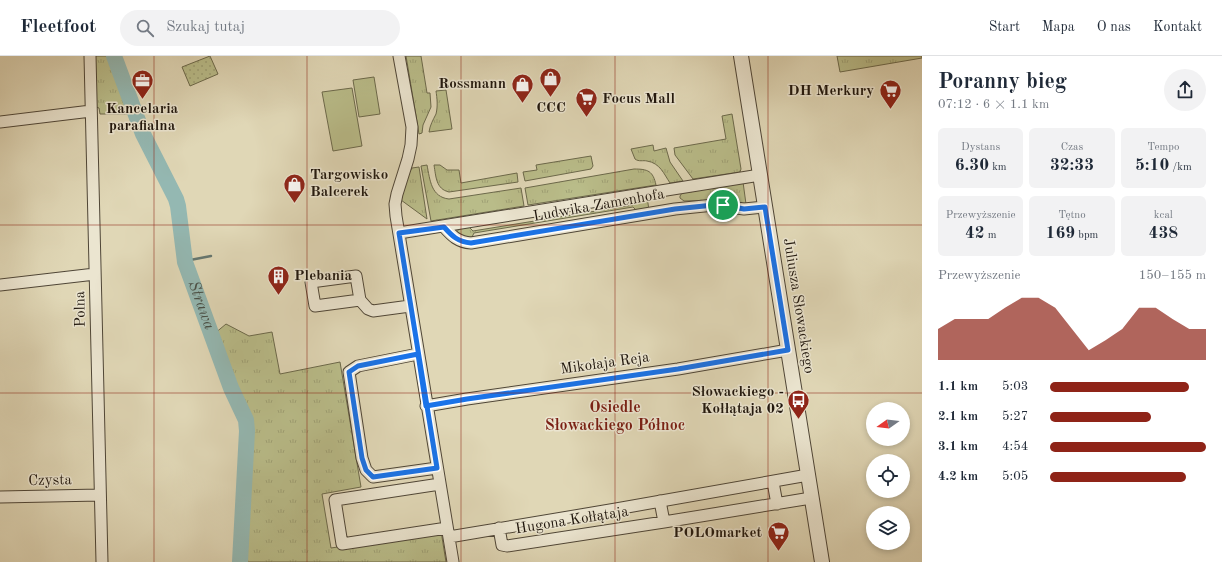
<!DOCTYPE html>
<html lang="pl">
<head>
<meta charset="utf-8">
<style>
  body { margin:0; font-family:"Old Standard TT",serif; background:#f2f2f3; color:#1f2937; height:100vh; display:flex; flex-direction:column; font-size:15px; white-space:nowrap }
  * { box-sizing:border-box; margin:0 }
  p { font-size:13px; color:#747a83 }
  .icon { flex:none; width:22px; height:22px; fill:none; stroke:currentColor; stroke-width:2; stroke-linecap:round; stroke-linejoin:round }
  .map { position:relative; flex:1; overflow:hidden }
  .side { display:flex; flex-direction:column; background:#fff; width:300px }
  .side>* { flex:none }
  .needle { width:26px; rotate:256deg }
  .buttons { position:absolute; left:866px; top:346px; display:grid; gap:8px }
  .buttons a { display:grid; place-items:center; width:44px; height:44px; border-radius:50%; background:#fff; box-shadow:0 2px 6px #0003; font-size:20px }
  .pin { position:absolute; display:grid; place-items:center; width:34px; height:34px; color:#fff; margin:-17px; border:2px solid #fff; border-radius:50%; box-shadow:0 1px 4px #0007 }
  .round { display:grid; place-items:center; flex:none; width:42px; height:42px; border-radius:21px; background:#f2f2f3 }
  .headline { display:flex; align-items:center; justify-content:space-between; height:68px; padding:0 16px }
  h1 { font-size:22px; font-weight:800; line-height:30px }
  .stats { display:grid; grid-template-columns:repeat(3,1fr); gap:6px; height:68px; padding:4px 16px }
  .stats div { display:grid; align-content:center; border-radius:6px; background:#f2f2f3; text-align:center }
  .stats b { font-size:17px; font-weight:800 }
  .stats small { font-size:11px; font-weight:400 }
  .stats p { font-size:11px }
  .chart { height:112px; padding:8px 16px }
  .chart p { display:flex; justify-content:space-between }
  .chart svg { width:100%; height:72px; margin-top:4px; fill:#8f2418; opacity:.7 }
  ul { padding:0 16px; list-style:none; font-size:13px }
  li { display:grid; grid-template-columns:64px 48px 1fr; align-items:center; height:30px }
  li i { height:10px; border-radius:5px; background:#8f2418 }
  header { display:flex; align-items:center; gap:24px; box-sizing:border-box; height:56px; padding:0 20px; background:#fff; border-bottom:1px solid #e0e1e3 }
  header strong { font-size:19px }
  nav { display:flex; gap:22px; margin-inline-start:auto; font-size:14px }
  .search { width:280px; height:36px; background:#f2f2f3; display:flex; align-items:center; gap:10px; box-sizing:border-box; padding:0 14px; border-radius:22px; color:#747a83; font-size:15px }
  main { display:flex; flex:1; min-height:0 }
  .map>svg:first-child { display:block }
</style>
</head>
<body>
<header>
<strong>Fleetfoot</strong>
<div class="search"><svg class="icon" aria-label="search" viewBox="0 0 24 24"><circle cx="10" cy="10" r="6"/><path d="M15 15l6 6"/></svg>Szukaj tutaj</div>
<nav><a>Start</a><a>Mapa</a><a>O nas</a><a>Kontakt</a></nav>
</header>
<main>
<div class="map">
<svg width="922" height="506" viewBox="0 0 922 506">
  <defs>
    <pattern id="grass-tufts" width="24" height="20" patternUnits="userSpaceOnUse"><rect width="24" height="20" fill="#b9bc89"/><path d="M3 7l-1-3M5 7V3M7 7l1-3M15 17l-1-3M17 17v-4M19 17l1-3" fill="none" stroke="#9fa175"/></pattern>
    <pattern id="park-dots" width="8" height="8" patternUnits="userSpaceOnUse"><rect width="8" height="8" fill="#b9bc89"/><path d="M2 2h.1M6 6h.1" fill="none" stroke="#9fa175" stroke-width="1.8" stroke-linecap="round"/></pattern>
  </defs>
  <rect width="100%" height="100%" fill="#e0d7b6"/>
  <filter id="stains"><feTurbulence type="fractalNoise" baseFrequency=".005" numOctaves="4"/><feColorMatrix values="0 0 0 0 .2 0 0 0 0 .09 0 0 0 0 .02 0 0 0 .5 -.17"/></filter>
  <radialGradient id="worn" r=".72"><stop offset=".6" stop-color="#630" stop-opacity="0"/><stop offset="1" stop-color="#630" stop-opacity=".3"/></radialGradient>
  <path fill="url(#grass-tufts)" stroke="#6c694b" d="M94,0H111L130,58H100L99,52L96,51Z
    M406,0H421L427,37H430L431,51L423,69L422,77L419,78Z
    M837,0H922V2L840,16Z
    M446,34L452,73L429,76C430,69 433,64 436,58C438,50 437,42 436,35Z
    M732,58L741,113L740,116L693,123L675,99L674,92L726,83L722,60Z
    M653,89L654,95L666,92L670,106L683,125L670,127C664,118 660,107 647,105C643,104 639,106 635,103L631,93Z
    M591,100L593,110L591,113L525,125L523,116L537,114L536,109Z
    M427,109C430,124 431,141 449,143L521,132L524,150L431,165L421,110Z
    M434,109H440L447,114H459L461,127L517,117L518,126L449,136C436,133 436,121 434,109Z
    M419,111L427,163L401,144L408,119L412,112Z
    M634,113C648,113 653,115 656,129L528,149L525,132Z
    M743,126L746,148L719,144L684,145L680,142V140L682,137Z
    M647,141L649,154H636L633,151L474,177L471,183L466,184L456,177L459,173L469,171L473,175L633,149L636,144Z
    M226,268L249,280L272,276L280,318L340,306L361,431L322,438L331,492L441,475L446,506H246L250,383L248,364L232,328L214,278Z"/>
  <path fill="url(#park-dots)" stroke="#6c694b" d="M210,0L218,18L190,30L182,11Z"/>
  <path fill="#b9bc89" stroke="#6c694b" d="M374,21L380,58L359,61L353,24Z
    M352,32L362,90L333,95L322,36Z"/>
  <g fill="none" stroke-linecap="round" stroke-linejoin="round">
    <path stroke="#657770" stroke-width="2.5" d="M185,205L211,200"/>
    <path stroke="#94b8b2" stroke-width="16" id="s1" d="M114,0L143,78L176,143L178,150L185,206L231,332L246,364L247,375L240,506"/>
    <defs>
      <path id="minor" d="M90,0L102,506
        M399,0L412,71L411,89L408,103L397,138L395,148L396,160L453,506
        M0,66L91,55
        M444,171C452,180 458,186 471,187L675,153L714,149L744,153L765,151
        M399,177L760,119
        M0,229L95,218
        M360,244L356,220L311,226L315,250L360,244L368,253L373,255L410,250
        M418,298L358,310L349,316L362,402L366,414L373,421L437,412
        M426,350L467,343L678,313L788,294
        M773,426L777,448
        M440,428L335,444L342,488L447,472
        M0,441L100,439
        M660,445L664,466
        M499,472L502,489L507,490L664,466L811,442
        M449,481L616,453L808,419"/>
      <path id="tertiary" d="M741,0L822,506"/>
    </defs>
    <use href="#minor" stroke="#4f4637" stroke-width="13"/>
    <use href="#tertiary" stroke="#4f4637" stroke-width="16"/>
    <use href="#minor" stroke="#ebe5d0" stroke-width="11"/>
    <use href="#tertiary" stroke="#ebe5d0" stroke-width="14"/>
  </g>
  <g fill="none" stroke-linecap="round" stroke-linejoin="round">
    <defs>
      <path id="route" d="M723,149H714L675,153L471,187C458,186 452,180 444,171L399,177L437,412L373,421L366,414L362,402L349,316L358,310L418,298L426,350L467,343L678,313L788,294L765,151L744,153L723,149"/>
    </defs>
    <use href="#route" stroke="#fff" stroke-width="8"/>
    <use href="#route" stroke="#1a73e8" stroke-width="5"/>
  </g>
  <path fill="none" stroke="#8f2418" stroke-width="1" stroke-opacity="0.55" d="M154,0V506M307,0V506M461,0V506M615,0V506M768,0V506M0,169H922M0,337H922"/>
  <defs>
    <symbol id="shop-pin" viewBox="-11 -11 22 30"><path d="M0 17L-7.5 6A9.5 9.5 0 1 1 7.5 6Z" fill="#8f2418" stroke="#ebe5d0"/><path d="M-5-2.5h2.3a2.7 3.5 0 0 1 5.4 0H5L5.5 6h-11ZM-1.5-2.5h3a1.5 2.3 0 0 0-3 0Z" fill="#fff"/></symbol>
    <symbol id="office-pin" viewBox="-11 -11 22 30"><path d="M0 17L-7.5 6A9.5 9.5 0 1 1 7.5 6Z" fill="#8f2418" stroke="#ebe5d0"/><path d="M-6-3h4V-5.5h4V-3h4V5H-6ZM-1-4.5V-3h2v-1.5ZM-6 0V1H6V0Z" fill="#fff"/></symbol>
    <symbol id="supermarket-pin" viewBox="-11 -11 22 30"><path d="M0 17L-7.5 6A9.5 9.5 0 1 1 7.5 6Z" fill="#8f2418" stroke="#ebe5d0"/><path d="M-6-5.5h2.5l.6 2H6L4.5 2H-2.5L-4.4-4H-6ZM-1.5 3.2a1.3 1.3 0 1 0 .1 0ZM3 3.2a1.3 1.3 0 1 0 .1 0Z" fill="#fff"/></symbol>
    <symbol id="building-pin" viewBox="-11 -11 22 30"><path d="M0 17L-7.5 6A9.5 9.5 0 1 1 7.5 6Z" fill="#8f2418" stroke="#ebe5d0"/><path d="M-4-6H4V6H1V3H-1V6H-4ZM-2.5-4.3h1.7v1.8h-1.7ZM.8-4.3h1.7v1.8H.8ZM-2.5-1h1.7V.8h-1.7ZM.8-1h1.7V.8H.8Z" fill="#fff"/></symbol>
    <symbol id="bus-pin" viewBox="-11 -11 22 30"><path d="M0 17L-7.5 6A9.5 9.5 0 1 1 7.5 6Z" fill="#8f2418" stroke="#ebe5d0"/><path d="M-5-6H5V4H4V6H2V4H-2V6H-4V4H-5ZM-3.5-4V0h7V-4ZM-3.5 1.2v1.5H-2V1.2ZM2 1.2v1.5H3.5V1.2Z" fill="#fff"/></symbol>
  </defs>
  <g fill-rule="evenodd">
    <use href="#shop-pin" x="538" y="10" width="25" height="34"/>
    <use href="#office-pin" x="130" y="12" width="25" height="34"/>
    <use href="#shop-pin" x="510" y="16" width="25" height="34"/>
    <use href="#supermarket-pin" x="878" y="22" width="25" height="34"/>
    <use href="#supermarket-pin" x="574" y="30" width="25" height="34"/>
    <use href="#shop-pin" x="282" y="116" width="25" height="34"/>
    <use href="#building-pin" x="266" y="208" width="25" height="34"/>
    <use href="#bus-pin" x="786" y="332" width="25" height="34"/>
    <use href="#supermarket-pin" x="766" y="464" width="25" height="34"/>
  </g>
  <g text-anchor="middle" dominant-baseline="central" stroke-width="3" stroke-linejoin="round" paint-order="stroke">
    <g font-size="15" font-weight="bold" fill="#1f160d" stroke="#ebe5d0" text-anchor="end">
      <text x="506" y="28">Rossmann</text>
      <text x="874" y="35">DH Merkury</text>
      <text x="602" y="43" text-anchor="start">Focus Mall</text>
      <text x="551" y="52" text-anchor="middle">CCC</text>
      <text x="142" y="53" text-anchor="middle">Kancelaria<tspan x="142" dy="17">parafialna</tspan></text>
      <text x="310" y="119" text-anchor="start">Targowisko<tspan x="310" dy="17">Balcerek</tspan></text>
      <text x="294" y="220" text-anchor="start">Plebania</text>
      <text x="784" y="336">Słowackiego -<tspan x="784" dy="17">Kołłątaja 02</tspan></text>
      <text x="762" y="477">POLOmarket</text>
    </g>
    <g font-size="15" fill="#1f160d" stroke="#ebe5d0">
      <text transform="translate(599 150) rotate(-10)">Ludwika Zamenhofa</text>
      <text transform="translate(798 250) rotate(81)">Juliusza Słowackiego</text>
      <text transform="translate(81 253) rotate(-91)">Polna</text>
      <text transform="translate(605 308) rotate(-8)">Mikołaja Reja</text>
      <text transform="translate(50 425) rotate(-1)">Czysta</text>
      <text transform="translate(572 465) rotate(-9)">Hugona Kołłątaja</text>
    </g>
    <g font-size="16" font-style="italic" fill="#484f47" stroke="#ebe5d0">
      <text stroke="none"><textPath href="#s1" startOffset="266">Strawa</textPath></text>
    </g>
    <g font-size="16" font-weight="bold" fill="#7a1f14" stroke="#ebe5d0">
      <text x="615" y="352">Osiedle<tspan x="615" dy="18">Słowackiego Północ</tspan></text>
    </g>
  </g>
  <rect width="100%" height="100%" filter="url(#stains)"/>
  <rect width="100%" height="100%" fill="url(#worn)"/>
</svg>
<div class="buttons">
<a><svg class="needle" viewBox="-14 -14 28 28"><path d="M0-13l5 13h-10z" fill="#e53935"/><path d="M0 13l5-13h-10z" fill="#747a83"/></svg></a>
<a><svg class="icon" aria-label="locate" viewBox="0 0 24 24"><circle cx="12" cy="12" r="6"/><path d="M12 2v4M12 18v4M2 12h4M18 12h4"/></svg></a>
<a><svg class="icon" aria-label="layers" viewBox="0 0 24 24"><path d="M12 4l9 5-9 5-9-5zM3 14l9 5 9-5"/></svg></a>
</div>
<div class="pin" style="left:723px;top:149px;background:#1e9e55"><svg class="icon" aria-label="arrive" viewBox="0 0 24 24"><path d="M6 21V4h12l-3 4 3 4H6"/></svg></div>
</div>
<section class="side">
<div class="headline"><div><h1>Poranny bieg</h1><p>07:12 · 6 × 1.1 km</p></div><a class="round"><svg class="icon" aria-label="share" viewBox="0 0 24 24"><path d="M12 15V3M7 8l5-5 5 5M5 13v7h14v-7"/></svg></a></div>
<div class="stats">
<div><p>Dystans</p><b>6.30<small> km</small></b></div>
<div><p>Czas</p><b>32:33</b></div>
<div><p>Tempo</p><b>5:10<small> /km</small></b></div>
</div>
<div class="stats">
<div><p>Przewyższenie</p><b>42<small> m</small></b></div>
<div><p>Tętno</p><b>169<small> bpm</small></b></div>
<div><p>kcal</p><b>438</b></div>
</div>
<div class="chart"><p><span>Przewyższenie</span>150–155 m</p>
<svg viewBox="0 0 160 44" preserveAspectRatio="none"><path d="M0 44V25L10 19L20 19L30 19L40 12L50 6L60 6L70 12L80 25L90 38L100 32L110 25L120 12L130 12L140 19L150 25L160 25V44z"/></svg>
</div>
<ul>
<li><b>1.1 km</b>5:03<i style="width:89%"></i></li>
<li><b>2.1 km</b>5:27<i style="width:65%"></i></li>
<li><b>3.1 km</b>4:54<i style="width:100%"></i></li>
<li><b>4.2 km</b>5:05<i style="width:87%"></i></li>
</ul>
</section>
</main>
</body>
</html>
